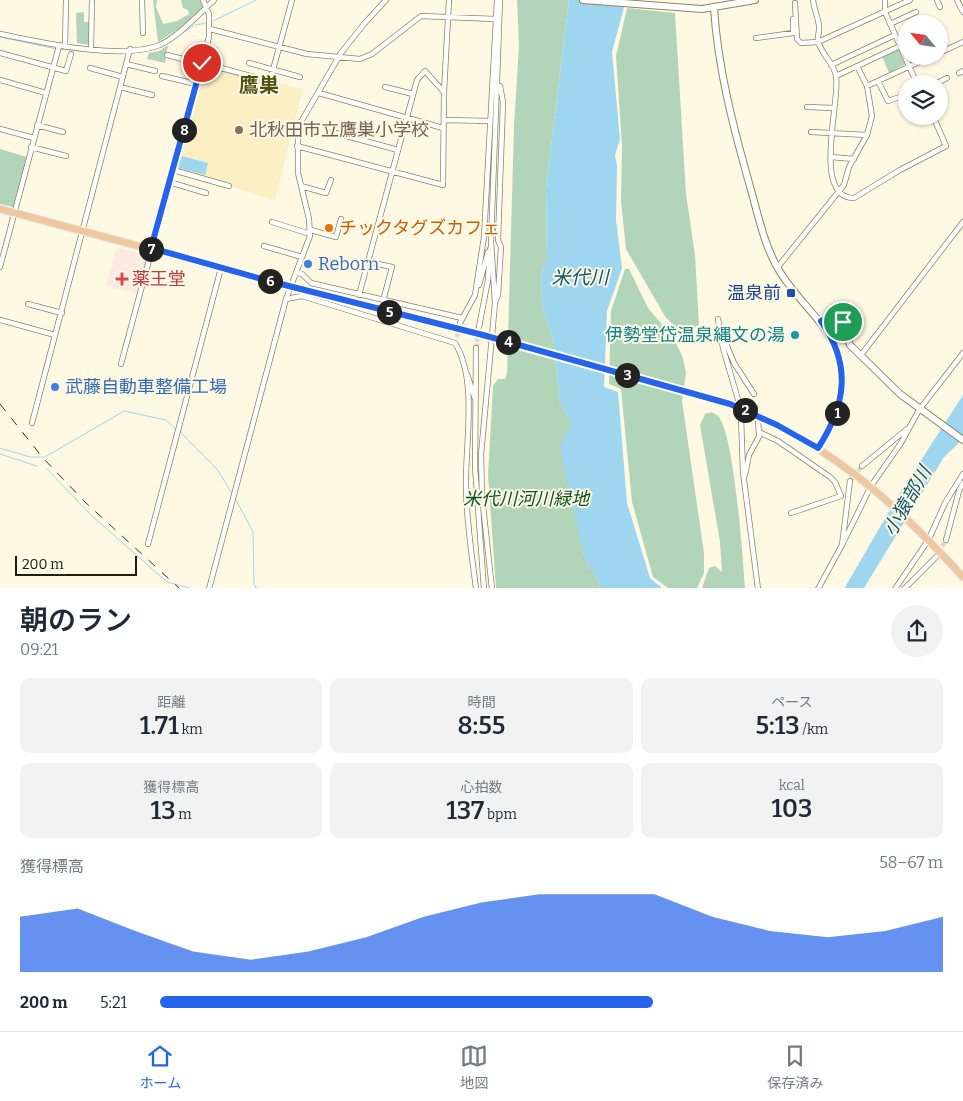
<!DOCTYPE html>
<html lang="ja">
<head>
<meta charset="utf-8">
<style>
  body { margin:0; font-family:Bitter,"Noto Sans JP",serif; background:#f2f2f3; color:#1f2937; height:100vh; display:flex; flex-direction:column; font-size:19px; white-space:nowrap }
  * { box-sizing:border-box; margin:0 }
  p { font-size:16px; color:#747a83 }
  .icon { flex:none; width:28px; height:28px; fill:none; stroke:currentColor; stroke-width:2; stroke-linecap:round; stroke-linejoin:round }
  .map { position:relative; height:588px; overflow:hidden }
  .side { display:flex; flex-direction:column; background:#fff; flex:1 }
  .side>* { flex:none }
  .needle { width:32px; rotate:299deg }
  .buttons { position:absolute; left:898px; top:15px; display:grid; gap:10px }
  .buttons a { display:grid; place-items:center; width:50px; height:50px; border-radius:50%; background:#fff; box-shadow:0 1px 4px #0004; font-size:25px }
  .scale { position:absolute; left:15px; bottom:12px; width:122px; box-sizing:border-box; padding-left:5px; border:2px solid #201c0f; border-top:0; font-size:14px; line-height:18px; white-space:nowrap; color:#201c0f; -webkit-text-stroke:4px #fff9e3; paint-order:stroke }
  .pin { position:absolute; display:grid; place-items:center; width:42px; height:42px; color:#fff; margin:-21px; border:2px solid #fff; border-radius:50%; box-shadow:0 1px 5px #0007 }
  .km { position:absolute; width:25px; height:25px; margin:-12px; border-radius:50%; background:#222; color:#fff; font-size:14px; line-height:25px; text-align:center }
  .round { display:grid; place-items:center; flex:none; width:52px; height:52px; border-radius:26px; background:#f2f2f3 }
  .overview { display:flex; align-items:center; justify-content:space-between; height:85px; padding:0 20px }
  h1 { font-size:28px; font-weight:600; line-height:38px }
  .stats { display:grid; grid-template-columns:repeat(3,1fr); gap:8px; height:85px; padding:5px 20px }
  .stats div { display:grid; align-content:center; border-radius:10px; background:#f2f2f3; text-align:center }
  .stats b { font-size:25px; font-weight:600 }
  .stats small { font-size:14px; font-weight:400 }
  .stats p { font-size:14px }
  .chart { height:140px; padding:10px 20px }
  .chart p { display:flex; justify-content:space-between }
  .chart svg { width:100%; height:90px; margin-top:5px; fill:#2563eb; opacity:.7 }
  ul { padding:0 20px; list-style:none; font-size:16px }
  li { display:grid; grid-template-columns:80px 60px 1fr; align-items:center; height:38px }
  li i { height:12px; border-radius:6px; background:#2563eb }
  .menu { display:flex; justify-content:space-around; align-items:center; height:70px; border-top:1px solid #e0e1e3; background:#fff; font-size:14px; color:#747a83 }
  .menu a { display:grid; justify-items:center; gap:2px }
  .menu .on { color:#2563eb }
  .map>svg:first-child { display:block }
</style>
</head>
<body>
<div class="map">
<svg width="963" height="589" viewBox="0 0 963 589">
  <rect width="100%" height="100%" fill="#fff9e3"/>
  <path fill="#fdeae1" d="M117,247L148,256L138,294L106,285Z"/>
  <path fill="#fcefc4" d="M203,66L303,89L275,200L175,170Z"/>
  <path fill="#b2d5b9" d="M153,0H157L156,7L163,24L177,21L189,14L188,10L183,8L181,0H201L204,7L189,22L158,42Z
    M517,0H569L546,188L547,259L542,271L541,287L543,310L553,338L560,404L571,422L584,556L598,581L600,588H496L488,475L493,386L498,379H505L507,373L514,126L519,46Z
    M627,8L675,13L686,194L695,255L699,325L684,334L666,318L626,249L621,201L622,146L616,56Z
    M84,12V22H90V45L77,43L76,13Z
    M168,45L165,63L147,59L149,53L159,51Z
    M897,49L905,64L889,73L882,56Z
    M0,149L27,157L13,207L0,204Z
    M625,269H629L648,308L674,339L683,358L686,373L682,401L704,553V573L697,588H668L653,577L632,502L621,389L609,384L611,311Z
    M711,412C713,413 716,414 718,416C734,432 743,560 745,588H702L709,568L715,566L722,572L720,542L700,425L705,414Z"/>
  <path fill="#9ed6ef" d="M569,0H626L612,52L620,139L615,155L617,166L616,220L622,268L607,311L604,387L618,392L627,503L650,578L662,588H600L598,581L584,556L560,448L571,422L560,404L553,338L543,310L541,287L542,271L547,259L546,188Z
    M182,156L208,163L205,175L178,168Z
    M963,395V439L944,457L864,588L844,589L898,496Z"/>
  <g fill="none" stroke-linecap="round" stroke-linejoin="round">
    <path stroke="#9ed6ef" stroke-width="1" d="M213,21L256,0
      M179,35L195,25L207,23
      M0,37L57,49
      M61,49L79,51
      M146,51L156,48
      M179,431L217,469L233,495
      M0,448L30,457H45L124,411L166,420L176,429
      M0,454L37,466
      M47,469L91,515L167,582L193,589
      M235,498L253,532L254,584L257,589"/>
    <path stroke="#ded8c3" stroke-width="4.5" stroke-dasharray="4.5 2" stroke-linecap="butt" d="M457,337L460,323
      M476,348L479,327
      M756,405L757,417
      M850,481L862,466
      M939,552L946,540"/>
    <defs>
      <path id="street" d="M142,0L143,33
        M813,0C814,9 818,17 819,26C820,31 817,37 818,41C821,54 834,63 836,76C841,99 811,198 854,198L900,170L946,146L933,116
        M885,0V12L917,84
        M937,0L940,7
        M957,0L963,12
        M795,3L797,39L801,43L818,42L910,0
        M890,24L916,12
        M210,29L307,54L360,59L372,54L421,16L495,19
        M0,34C42,42 116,60 157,46C175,40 200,13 214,0
        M756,38L793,33V19
        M899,44L906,41
        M65,47L66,0
        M91,48L92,0
        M0,53L66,71L71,54
        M939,53L963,42
        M167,55L202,64
        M202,63L270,81L292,0
        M249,63L300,77
        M126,64L155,71
        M831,65L895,35
        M90,68L123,77
        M959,73L963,71
        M162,76L196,84
        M836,76L900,46
        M0,80L46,93
        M878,81L888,101L906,95
        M935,84L947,78
        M867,86L932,56
        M120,87L152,95
        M385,87L413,94
        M319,93L443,128
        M807,107L834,108
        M444,120L490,121
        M37,125L63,132
        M0,129L34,138
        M332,132L398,150
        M811,132L867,135
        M297,146L443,185L444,92L449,0
        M31,147L66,156
        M831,157L854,159
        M173,170L229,186
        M169,182L206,193
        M301,186L326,193L331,180
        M272,222L310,234
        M311,230L336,237L341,219
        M491,241L495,303L481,455L482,496L492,589
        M491,242L500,0
        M264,246L302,257
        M369,262L392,267L383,301
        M0,267L59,46
        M777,268L844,185L849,167L867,135L872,116L867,86L857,66
        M296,272L302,274L311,283L462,318
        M479,285L488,252
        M359,295L417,80L425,71L444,92
        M286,299L302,296L455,343C478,380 465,444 466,486C466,520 472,555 476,589
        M495,302L498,295L501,247L498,240L503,102L500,86
        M28,304L62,313
        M718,319L723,348L739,403
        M0,320L55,335
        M460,323L475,295L484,237L497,0
        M479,327L488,280L490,249
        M723,336L734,363L754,394
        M476,348L475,467L484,589
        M861,355L963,222
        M121,364L209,37V14L203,0
        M467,374L475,399
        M741,417L743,472L758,589
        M758,421L759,434
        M32,423L130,49
        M862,466L907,429
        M745,475L749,455L761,433L778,441L830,477L835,482L841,496
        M791,513L841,496
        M946,540L959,491L963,483
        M148,544L221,268
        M842,545L871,486L901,443L919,410L963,353
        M209,589L286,299L310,236L309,219L298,173V127L341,53L364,24L386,0
        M818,589L842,545L850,481
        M895,589L929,539L945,503L963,474
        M904,589L936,557"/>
      <path id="secondary" d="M583,0L702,9L755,0
        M714,8C718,70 734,130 751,190C758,215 764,243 776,265C795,302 833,323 841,366C847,396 834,423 818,448
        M821,321L835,315L840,318L850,345L900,394L963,440"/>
      <path id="primary" d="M0,209L269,281L483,335
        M730,404C828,443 893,500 963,577"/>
    </defs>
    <use href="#street" stroke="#8e8463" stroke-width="6"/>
    <use href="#secondary" stroke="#8e8463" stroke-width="8"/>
    <use href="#primary" stroke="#e9e8e7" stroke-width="9"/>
    <use href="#street" stroke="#fff" stroke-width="4.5"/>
    <use href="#secondary" stroke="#fff" stroke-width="6"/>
    <use href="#primary" stroke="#efc7a1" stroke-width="7"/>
    <path stroke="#373325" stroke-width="1" stroke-dasharray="9 9" stroke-linecap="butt" d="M0,404L43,458L85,502L180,589"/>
    <defs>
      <path id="primary-bridge" d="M483,335L730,404"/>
    </defs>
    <use href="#primary-bridge" stroke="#e9e8e7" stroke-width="9" stroke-linecap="butt"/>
    <use href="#primary-bridge" stroke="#efc7a1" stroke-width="7"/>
  </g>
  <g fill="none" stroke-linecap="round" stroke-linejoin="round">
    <defs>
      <path id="route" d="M202,63L151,248L269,281L483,335L730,404L777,425L818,448C846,405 852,365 821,321L835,315L843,322"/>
    </defs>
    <use href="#route" stroke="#fff" stroke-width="10"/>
    <use href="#route" stroke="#2563eb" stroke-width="6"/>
  </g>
  <circle fill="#8d6e63" stroke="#fff9e3" stroke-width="2" cx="239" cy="130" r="5"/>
  <circle fill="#e8710a" stroke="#fff9e3" stroke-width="2" cx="329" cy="228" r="5"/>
  <g fill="#3f7fe0" stroke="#fff9e3" stroke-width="2">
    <circle cx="308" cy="264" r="5"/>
    <circle cx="55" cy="387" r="5"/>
  </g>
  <path fill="#e0444e" stroke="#fff9e3" stroke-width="2" d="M119.5 271.5h5v5h5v5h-5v5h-5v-5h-5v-5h5z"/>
  <rect fill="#1a4fb4" stroke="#fff9e3" stroke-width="2" x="786" y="288" width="10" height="10" rx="2.5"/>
  <circle fill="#0f9aa8" stroke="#fff9e3" stroke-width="2" cx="795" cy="335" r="5"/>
  <g text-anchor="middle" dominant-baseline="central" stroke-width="4" stroke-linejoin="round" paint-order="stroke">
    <g font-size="18" fill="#785e54" stroke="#fff9e3" text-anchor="start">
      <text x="249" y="130">北秋田市立鷹巣小学校</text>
    </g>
    <g font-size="18" fill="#c56008" stroke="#fff9e3" text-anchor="start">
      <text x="339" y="228">チックタグズカフェ</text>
    </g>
    <g font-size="18" fill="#366cbe" stroke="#fff9e3" text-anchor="start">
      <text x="318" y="264">Reborn</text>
      <text x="65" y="387">武藤自動車整備工場</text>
    </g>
    <g font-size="18" fill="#be3a42" stroke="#fff9e3" text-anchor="start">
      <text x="132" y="279">薬王堂</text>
    </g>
    <g font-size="18" fill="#164399" stroke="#fff9e3" text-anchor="end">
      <text x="781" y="293">温泉前</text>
    </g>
    <g font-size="18" fill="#0d838f" stroke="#fff9e3" text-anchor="end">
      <text x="785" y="335">伊勢堂岱温泉縄文の湯</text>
    </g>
    <g font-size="18" font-style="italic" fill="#0c5227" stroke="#fff9e3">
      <text x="526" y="499">米代川河川緑地</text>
    </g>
    <g font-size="19" font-style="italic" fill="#105871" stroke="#fff9e3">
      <text x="580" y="277">米代川</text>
      <text transform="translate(907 501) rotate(-60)">小猿部川</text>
    </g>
    <g font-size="20" font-weight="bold" fill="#4f5013" stroke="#fff9e3">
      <text x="259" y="85">鷹巣</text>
    </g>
  </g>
</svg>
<div class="buttons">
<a><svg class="needle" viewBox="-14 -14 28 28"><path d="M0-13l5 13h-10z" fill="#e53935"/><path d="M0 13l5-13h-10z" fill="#747a83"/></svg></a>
<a><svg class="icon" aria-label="layers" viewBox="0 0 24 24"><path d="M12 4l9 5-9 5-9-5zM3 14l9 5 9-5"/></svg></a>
</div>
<div class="scale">200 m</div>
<div class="pin" style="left:843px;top:322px;background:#1e9e55"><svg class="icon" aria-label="arrive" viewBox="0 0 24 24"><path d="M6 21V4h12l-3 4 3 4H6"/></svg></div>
<div class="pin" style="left:202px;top:63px;background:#d93025"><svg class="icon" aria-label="check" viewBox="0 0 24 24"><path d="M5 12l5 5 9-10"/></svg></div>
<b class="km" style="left:837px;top:413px">1</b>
<b class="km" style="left:745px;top:410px">2</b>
<b class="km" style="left:627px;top:375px">3</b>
<b class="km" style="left:508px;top:342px">4</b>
<b class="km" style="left:389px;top:312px">5</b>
<b class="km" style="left:270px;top:281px">6</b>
<b class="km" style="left:151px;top:249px">7</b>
<b class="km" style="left:184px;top:130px">8</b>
</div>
<section class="side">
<div class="overview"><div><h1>朝のラン</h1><p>09:21</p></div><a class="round"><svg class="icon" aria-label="share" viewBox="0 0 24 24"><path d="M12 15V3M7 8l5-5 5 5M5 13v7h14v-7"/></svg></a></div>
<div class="stats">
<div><p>距離</p><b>1.71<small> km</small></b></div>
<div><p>時間</p><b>8:55</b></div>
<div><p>ペース</p><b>5:13<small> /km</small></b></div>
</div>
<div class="stats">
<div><p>獲得標高</p><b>13<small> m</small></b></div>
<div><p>心拍数</p><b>137<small> bpm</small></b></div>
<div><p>kcal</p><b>103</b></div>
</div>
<div class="chart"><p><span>獲得標高</span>58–67 m</p>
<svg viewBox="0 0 160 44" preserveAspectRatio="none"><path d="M0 44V17L10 13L20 24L30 34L40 38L50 34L60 27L70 17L80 10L90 6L100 6L110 6L120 17L130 24L140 27L150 24L160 17V44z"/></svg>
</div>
<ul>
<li><b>200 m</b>5:21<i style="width:63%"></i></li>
</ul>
</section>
<nav class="menu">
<a class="on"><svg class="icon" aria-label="home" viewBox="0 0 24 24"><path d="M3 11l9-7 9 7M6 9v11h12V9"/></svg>ホーム</a>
<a><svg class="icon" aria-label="map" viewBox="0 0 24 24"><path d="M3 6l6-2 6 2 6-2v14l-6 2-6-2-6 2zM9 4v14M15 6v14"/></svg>地図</a>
<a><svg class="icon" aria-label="saved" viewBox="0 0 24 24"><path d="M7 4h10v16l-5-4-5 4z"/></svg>保存済み</a>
</nav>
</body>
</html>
